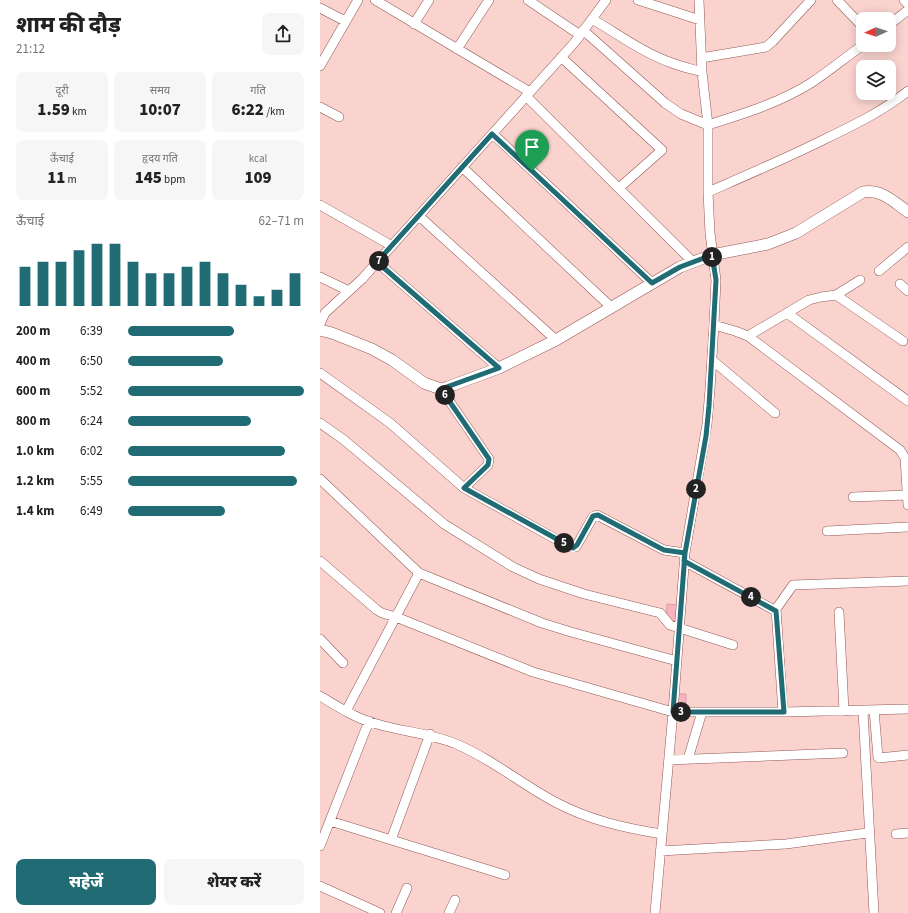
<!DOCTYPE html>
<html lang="hi">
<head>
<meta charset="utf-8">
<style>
  body { margin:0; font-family:"Source Sans 3","Noto Sans Devanagari",sans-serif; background:#f6f6f6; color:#222; height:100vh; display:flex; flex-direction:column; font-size:15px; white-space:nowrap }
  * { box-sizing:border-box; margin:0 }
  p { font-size:13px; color:#767676 }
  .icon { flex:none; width:22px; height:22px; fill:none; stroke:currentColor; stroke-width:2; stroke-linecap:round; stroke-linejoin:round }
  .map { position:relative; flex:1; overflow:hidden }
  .side { display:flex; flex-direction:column; background:#fff; width:320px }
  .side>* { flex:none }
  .needle { width:26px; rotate:267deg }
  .controls { position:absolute; left:536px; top:12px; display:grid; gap:8px }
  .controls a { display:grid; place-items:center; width:40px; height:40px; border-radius:8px; background:#fff; box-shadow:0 2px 10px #0003; font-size:20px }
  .pin { position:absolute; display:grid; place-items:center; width:34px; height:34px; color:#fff; margin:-41px -17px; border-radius:50% 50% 50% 0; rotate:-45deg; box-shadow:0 0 4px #0007 }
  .pin .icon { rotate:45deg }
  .km { position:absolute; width:20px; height:20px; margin:-10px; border-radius:50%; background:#222; color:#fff; font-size:11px; line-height:20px; text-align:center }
  .round { display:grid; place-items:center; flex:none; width:42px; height:42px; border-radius:8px; background:#f6f6f6 }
  .summary { display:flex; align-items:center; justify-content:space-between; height:68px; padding:0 16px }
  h1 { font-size:22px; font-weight:800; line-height:30px }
  .figures { display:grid; grid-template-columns:repeat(3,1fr); gap:6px; height:68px; padding:4px 16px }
  .figures div { display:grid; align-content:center; border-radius:8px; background:#f6f6f6; text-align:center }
  .figures b { font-size:17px; font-weight:800 }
  .figures small { font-size:11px; font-weight:400 }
  .figures p { font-size:11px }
  .chart { height:112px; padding:8px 16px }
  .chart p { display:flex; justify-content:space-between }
  .chart svg { width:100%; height:72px; margin-top:4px; stroke:#216b74; stroke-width:6 }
  .primary-button { display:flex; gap:8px; margin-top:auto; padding:8px 16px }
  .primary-button a { flex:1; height:46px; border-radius:8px; background:#216b74; color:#fff; font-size:16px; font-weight:800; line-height:46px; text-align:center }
  .primary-button a+a { background:#f6f6f6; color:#222 }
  ul { padding:0 16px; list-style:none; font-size:13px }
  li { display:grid; grid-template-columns:64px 48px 1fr; align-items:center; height:30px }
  li i { height:10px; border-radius:5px; background:#216b74 }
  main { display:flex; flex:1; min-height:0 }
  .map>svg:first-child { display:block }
</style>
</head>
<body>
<main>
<section class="side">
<div class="summary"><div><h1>शाम की दौड़</h1><p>21:12</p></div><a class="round"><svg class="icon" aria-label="share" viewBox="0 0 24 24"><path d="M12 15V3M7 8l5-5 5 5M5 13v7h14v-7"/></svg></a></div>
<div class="figures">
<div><p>दूरी</p><b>1.59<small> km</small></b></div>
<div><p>समय</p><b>10:07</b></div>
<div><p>गति</p><b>6:22<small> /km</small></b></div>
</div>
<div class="figures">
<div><p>ऊँचाई</p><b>11<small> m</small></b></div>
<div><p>हृदय गति</p><b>145<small> bpm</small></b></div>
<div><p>kcal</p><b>109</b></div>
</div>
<div class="chart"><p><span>ऊँचाई</span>62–71 m</p>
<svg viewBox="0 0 160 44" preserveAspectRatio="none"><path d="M5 44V20M15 44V17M25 44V17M35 44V10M45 44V6M55 44V6M65 44V17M75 44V24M85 44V24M95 44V20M105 44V17M115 44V24M125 44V31M135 44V38M145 44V34M155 44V24"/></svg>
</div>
<ul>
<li><b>200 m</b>6:39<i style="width:60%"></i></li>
<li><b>400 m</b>6:50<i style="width:54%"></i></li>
<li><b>600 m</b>5:52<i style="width:100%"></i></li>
<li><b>800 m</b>6:24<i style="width:70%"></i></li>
<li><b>1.0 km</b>6:02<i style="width:89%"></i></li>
<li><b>1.2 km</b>5:55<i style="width:96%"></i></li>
<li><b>1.4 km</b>6:49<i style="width:55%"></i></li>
</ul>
<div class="primary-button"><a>सहेजें</a><a>शेयर करें</a></div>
</section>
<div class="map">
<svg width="588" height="913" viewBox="0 0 588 913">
  <rect width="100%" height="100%" fill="#fad3cf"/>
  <path fill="#f8b2c0" stroke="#da9da9" d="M347,604L358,605L357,621H346Z
    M357,694H366V708L357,707Z"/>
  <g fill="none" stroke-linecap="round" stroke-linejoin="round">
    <defs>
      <path id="minor" d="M55,0L210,92
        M208,0L260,35
        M318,0L380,20
        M517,0L543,27
        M584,0L588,4
        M0,8L25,21
        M272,19C298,34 323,53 352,63C362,67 372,69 382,72
        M94,24L109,0
        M569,25L588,10
        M263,30L345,103L361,114L388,125C423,114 459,103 491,83C509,71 526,57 543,45
        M137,49L169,0
        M241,57L342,150L299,188
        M381,58L446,47L453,41L491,0
        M0,66L38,0
        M206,96L373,262
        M0,107L19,117
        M173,134L332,283
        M142,167L291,307
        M388,192C427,175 467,158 505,139C534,125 563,111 588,91
        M0,205L72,246
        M99,216L236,340
        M57,262L179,368
        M559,271L588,247
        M0,277L29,291
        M580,284L588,291
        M516,295L583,341
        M467,313L588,401
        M0,324L5,313L42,279L255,42L286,0
        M394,325L415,331L428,336L580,450L585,458L588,505
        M428,336L489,300L501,297L516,295L540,280
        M392,360L455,413
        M0,373L70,423L144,488L250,547H256L257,545L273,517L277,515L340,548L344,550L365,553
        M121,389L169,459L168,465L144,488
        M0,423L24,440L124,524L193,567L219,579L264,594L340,613L350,625L413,645
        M0,479L99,573L222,623L251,632L357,661
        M533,497L587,495
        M507,531L588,527
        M0,561L57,610L62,613L76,617L213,672L353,712H463L588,709
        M364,561L456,611
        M519,612L524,711
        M0,639L23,663
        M0,696C18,707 37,719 57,724C83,732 110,733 136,744C172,759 201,784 235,802C269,820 304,828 342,834
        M554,710L558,757L559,758L588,755
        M26,711L99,573
        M543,711L554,913
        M463,712L456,609L473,585L588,581
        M368,759L382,712
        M349,760L523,753
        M10,821L185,875
        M576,834L588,833
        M71,840L110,734
        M0,846L49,721
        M340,851L466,844L547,833
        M0,886L60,913
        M76,913L87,888
        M129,913L135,900
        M335,913L353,712L365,553L387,424L390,389L394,325L396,280L390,233L388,192V125L382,72L379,0"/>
      <path id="major" d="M0,330L12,333L52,349L72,360L104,383L121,389L128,387L179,368L236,340L360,267L392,255L448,244L476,233L543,192C562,189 574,202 588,212"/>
    </defs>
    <use href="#minor" stroke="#905954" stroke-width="10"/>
    <use href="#major" stroke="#905954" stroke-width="12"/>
    <use href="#minor" stroke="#fff" stroke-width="9"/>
    <use href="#major" stroke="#fff" stroke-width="11"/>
  </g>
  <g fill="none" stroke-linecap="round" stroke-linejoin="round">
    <defs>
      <path id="route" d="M212,171L332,283L360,267L392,255L396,280L389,406L386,436L365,553L353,712H464L456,611L364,561L365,553L344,550L340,548L278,515L273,516L257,545L253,548L144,488L168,465L169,459L121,389L179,368L57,262L172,134L212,171"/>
    </defs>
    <use href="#route" stroke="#fff" stroke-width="8"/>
    <use href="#route" stroke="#216b74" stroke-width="5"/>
  </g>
</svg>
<div class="controls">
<a><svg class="needle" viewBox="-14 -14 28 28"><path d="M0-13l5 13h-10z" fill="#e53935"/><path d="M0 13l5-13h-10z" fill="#767676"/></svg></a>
<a><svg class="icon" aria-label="layers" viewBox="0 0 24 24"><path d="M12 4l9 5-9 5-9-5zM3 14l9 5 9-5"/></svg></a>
</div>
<div class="pin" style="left:212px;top:171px;background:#1e9e55"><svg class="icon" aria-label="arrive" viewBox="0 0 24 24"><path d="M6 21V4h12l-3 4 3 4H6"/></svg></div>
<b class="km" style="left:392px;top:257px">1</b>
<b class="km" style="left:376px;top:489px">2</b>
<b class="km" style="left:361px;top:712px">3</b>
<b class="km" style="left:431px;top:597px">4</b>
<b class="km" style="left:244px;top:543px">5</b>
<b class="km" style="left:125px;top:395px">6</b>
<b class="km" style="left:59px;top:261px">7</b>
</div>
</main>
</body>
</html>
